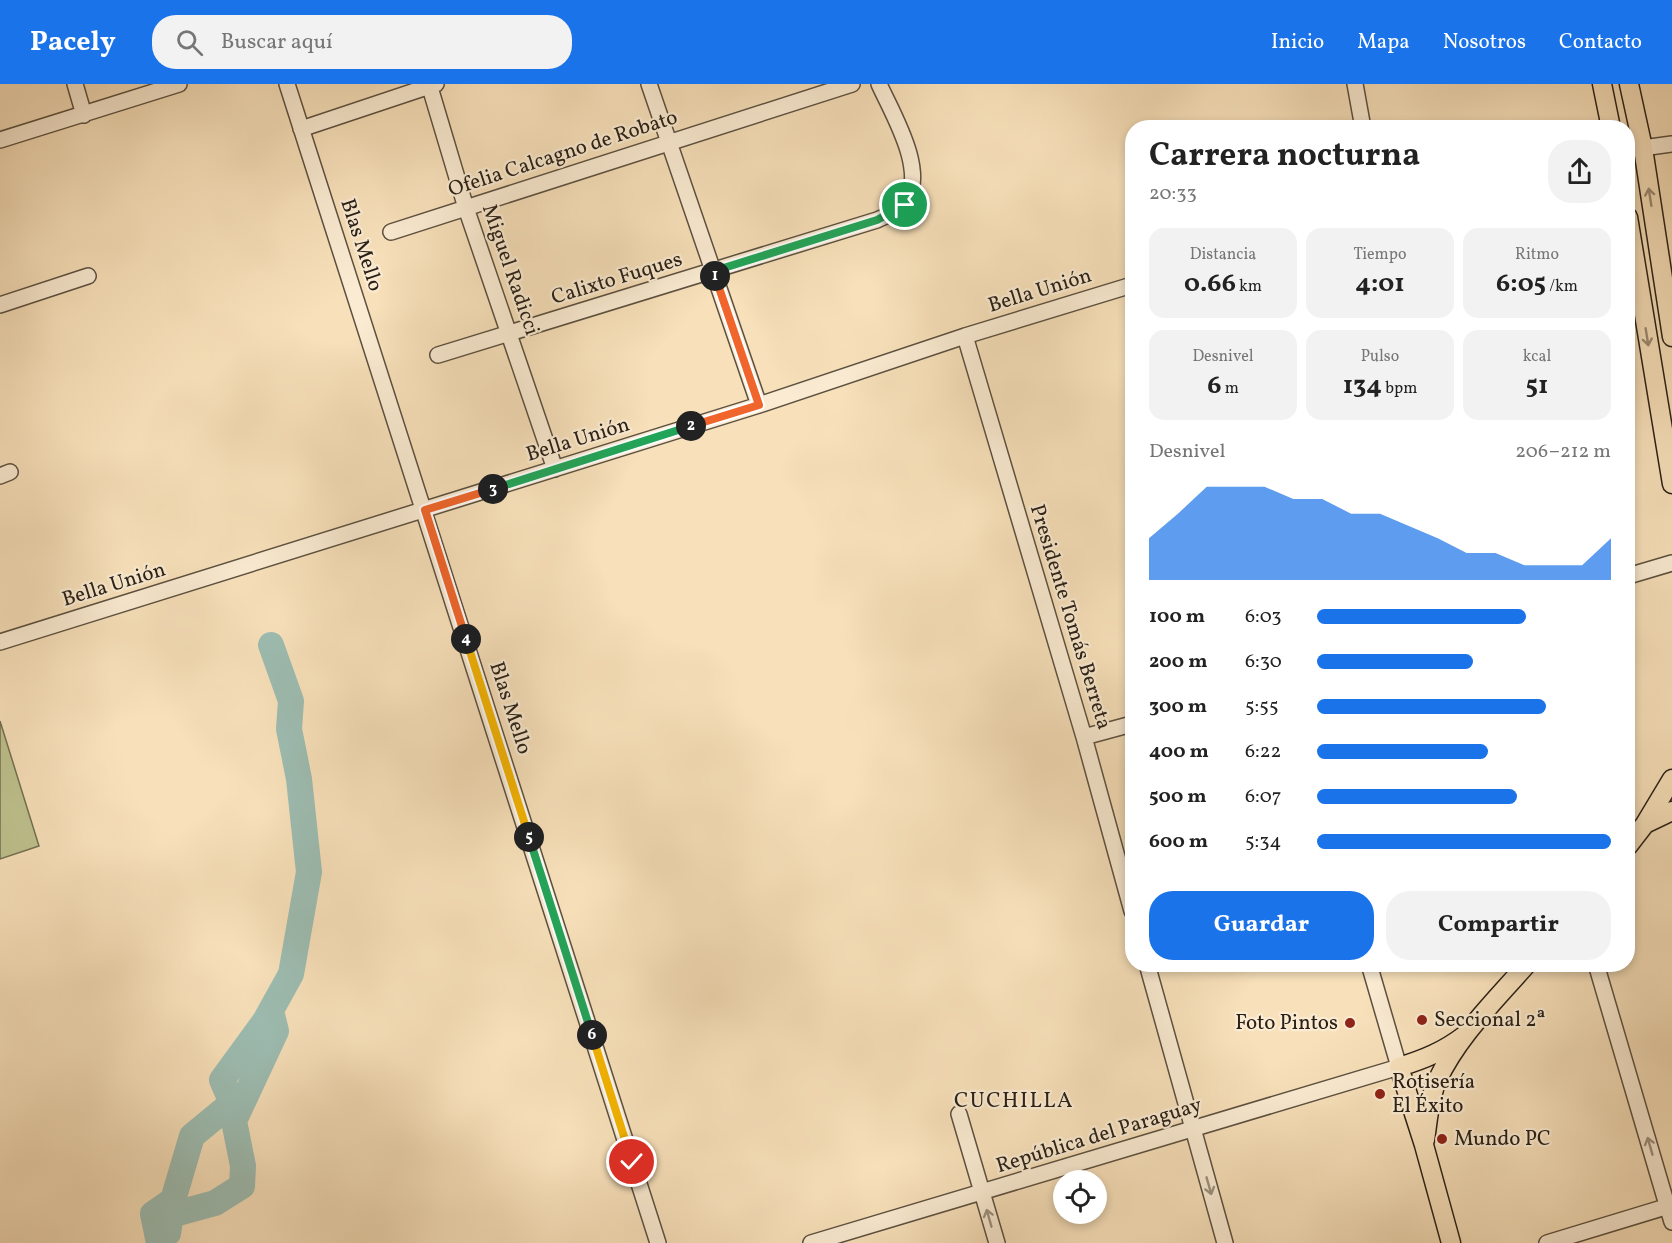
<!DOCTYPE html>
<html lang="es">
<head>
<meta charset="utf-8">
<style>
  body { margin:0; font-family:Vollkorn,serif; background:#f2f2f2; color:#222; height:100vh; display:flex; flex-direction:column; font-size:22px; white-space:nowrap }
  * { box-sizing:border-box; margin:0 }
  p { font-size:20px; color:#767676 }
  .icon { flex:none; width:33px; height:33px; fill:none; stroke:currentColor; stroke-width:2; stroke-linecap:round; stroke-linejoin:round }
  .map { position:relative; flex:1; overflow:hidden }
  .drawer { position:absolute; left:1125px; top:36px; width:510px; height:852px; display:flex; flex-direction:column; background:#fff; border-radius:24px; box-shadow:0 3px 9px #0003 }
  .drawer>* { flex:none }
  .buttons { position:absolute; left:1053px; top:1086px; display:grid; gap:12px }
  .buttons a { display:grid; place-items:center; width:54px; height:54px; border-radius:50%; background:#fff; box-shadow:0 3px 9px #0003; font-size:30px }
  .pin { position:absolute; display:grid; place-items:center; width:51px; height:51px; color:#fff; margin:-26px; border:3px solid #fff; border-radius:50%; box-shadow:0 2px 6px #0007 }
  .km { position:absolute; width:30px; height:30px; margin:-15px; border-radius:50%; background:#222; color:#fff; font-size:16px; line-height:30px; text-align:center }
  .round { display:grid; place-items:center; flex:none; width:63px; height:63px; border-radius:24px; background:#f2f2f2 }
  .head { display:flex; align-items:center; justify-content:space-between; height:102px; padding:0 24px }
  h1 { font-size:33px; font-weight:700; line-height:45px }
  .metrics { display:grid; grid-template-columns:repeat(3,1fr); gap:9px; height:102px; padding:6px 24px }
  .metrics div { display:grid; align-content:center; border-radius:15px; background:#f2f2f2; text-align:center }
  .metrics b { font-size:26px; font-weight:700 }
  .metrics small { font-size:16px; font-weight:400 }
  .metrics p { font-size:16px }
  .chart { height:168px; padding:12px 24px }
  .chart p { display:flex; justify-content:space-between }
  .chart svg { width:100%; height:108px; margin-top:6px; fill:#1a73e8; opacity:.7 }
  .button { display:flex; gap:12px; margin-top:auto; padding:12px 24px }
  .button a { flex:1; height:69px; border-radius:24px; background:#1a73e8; color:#fff; font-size:24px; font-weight:700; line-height:69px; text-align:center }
  .button a+a { background:#f2f2f2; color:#222 }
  ul { padding:0 24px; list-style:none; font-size:20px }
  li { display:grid; grid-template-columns:96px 72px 1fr; align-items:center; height:45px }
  li i { height:15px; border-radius:8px; background:#1a73e8 }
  header { display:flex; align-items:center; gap:36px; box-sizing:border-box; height:84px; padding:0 30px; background:#1a73e8; color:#fff }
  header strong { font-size:28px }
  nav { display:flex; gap:33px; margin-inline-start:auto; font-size:21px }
  .search { width:420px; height:54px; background:#f2f2f2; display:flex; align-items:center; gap:15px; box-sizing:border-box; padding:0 21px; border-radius:24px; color:#767676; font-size:22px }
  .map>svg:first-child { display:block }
</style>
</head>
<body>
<header>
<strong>Pacely</strong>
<div class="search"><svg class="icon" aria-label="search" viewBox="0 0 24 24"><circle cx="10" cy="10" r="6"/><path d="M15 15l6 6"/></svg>Buscar aquí</div>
<nav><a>Inicio</a><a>Mapa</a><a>Nosotros</a><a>Contacto</a></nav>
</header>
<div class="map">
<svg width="1672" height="1159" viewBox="0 0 1672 1159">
  <rect width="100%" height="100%" fill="#f7e0ba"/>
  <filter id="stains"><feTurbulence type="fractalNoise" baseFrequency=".00333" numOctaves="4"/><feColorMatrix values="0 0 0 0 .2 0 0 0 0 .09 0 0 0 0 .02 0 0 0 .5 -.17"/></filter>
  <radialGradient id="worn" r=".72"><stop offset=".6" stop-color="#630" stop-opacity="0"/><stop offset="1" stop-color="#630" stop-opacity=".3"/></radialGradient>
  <path fill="#bec28f" stroke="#747153" stroke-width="1.5" d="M0,637L39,762L0,775Z"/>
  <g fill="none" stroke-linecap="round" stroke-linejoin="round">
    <path stroke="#9dbdb2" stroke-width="26" d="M168,1149L171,1131L215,1119L242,1102L243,1082L234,1037L276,947L271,927
      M159,1159L153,1130L173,1116L192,1052L232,1019L222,996L265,937L291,890L309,788L299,695L289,645L291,617L271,561"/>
    <defs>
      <path id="minor" d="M75,0L84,31
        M287,0L658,1159
        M429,0L466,124L555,385
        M649,0L759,321
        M1355,0L1363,44
        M301,45L436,0
        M0,56L179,0
        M1628,66L1672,60
        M391,148L852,0
        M0,221L88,192
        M965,252L1084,653L1132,827
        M438,271L877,136C885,132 900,127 905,120C928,88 893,31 879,0
        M0,392L10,388
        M1628,492L1672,479
        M0,558L759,321L965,252L1132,201
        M1084,653L1132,640
        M1147,880L1225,1159
        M1596,880L1672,1138
        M959,1030L997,1159
        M811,1159L1399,983L1369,880
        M1547,1159L1672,1121"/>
      <path id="major" d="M1602,0L1611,44
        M1629,0L1643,64L1672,253
        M1628,133L1672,400
        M1645,740L1672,727
        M1628,762L1645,740L1672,695
        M1425,1056C1428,1037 1429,1015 1437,997C1458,952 1495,917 1527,880
        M1451,1159L1424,1061L1399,983C1425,975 1444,967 1465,951"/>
    </defs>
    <use href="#minor" stroke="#5c5040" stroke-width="18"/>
    <use href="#major" stroke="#292017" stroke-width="21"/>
    <use href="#minor" stroke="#faebd2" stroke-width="15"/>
    <use href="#major" stroke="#f7e0ba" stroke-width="18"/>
  </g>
  <defs><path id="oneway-shaft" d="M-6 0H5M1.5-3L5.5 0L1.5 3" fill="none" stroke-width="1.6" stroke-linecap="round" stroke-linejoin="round" transform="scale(1.5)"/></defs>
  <g stroke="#9a8a71">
    <use href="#oneway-shaft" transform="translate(1650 113) rotate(-99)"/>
    <use href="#oneway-shaft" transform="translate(1647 253) rotate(81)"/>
  </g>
  <g stroke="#9c907e">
    <use href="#oneway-shaft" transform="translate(1650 1062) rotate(-106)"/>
    <use href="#oneway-shaft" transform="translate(1209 1102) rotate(74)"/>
    <use href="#oneway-shaft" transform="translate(989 1134) rotate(-106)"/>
  </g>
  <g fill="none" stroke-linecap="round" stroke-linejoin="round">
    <defs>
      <path id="split-1" d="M715,192L714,187L877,136L905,121"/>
      <path id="split-2" d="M691,342L759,321L715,192"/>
      <path id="split-3" d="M493,405L691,342"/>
      <path id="split-4" d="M466,555L425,426L493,405"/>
      <path id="split-5" d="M466,555L529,753"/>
      <path id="split-6" d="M529,753L592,951"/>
      <path id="split-7" d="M592,951L632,1078"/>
    </defs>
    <use href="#split-1" stroke="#fff" stroke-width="12"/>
    <use href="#split-2" stroke="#fff" stroke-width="12"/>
    <use href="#split-3" stroke="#fff" stroke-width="12"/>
    <use href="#split-4" stroke="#fff" stroke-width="12"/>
    <use href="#split-5" stroke="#fff" stroke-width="12"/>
    <use href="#split-6" stroke="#fff" stroke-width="12"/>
    <use href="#split-7" stroke="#fff" stroke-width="12"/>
    <use href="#split-1" stroke="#22a559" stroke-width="8"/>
    <use href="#split-2" stroke="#f0652b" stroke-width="8"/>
    <use href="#split-3" stroke="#22a559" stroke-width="8"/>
    <use href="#split-4" stroke="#f0652b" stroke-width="8"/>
    <use href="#split-5" stroke="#f5b400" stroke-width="8"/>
    <use href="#split-6" stroke="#22a559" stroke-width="8"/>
    <use href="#split-7" stroke="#f5b400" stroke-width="8"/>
  </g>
  <g fill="#8f2418" stroke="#faebd2" stroke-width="2">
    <circle cx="1422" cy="936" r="6"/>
    <circle cx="1350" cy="939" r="6"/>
    <circle cx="1380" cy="1010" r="6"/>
    <circle cx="1442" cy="1055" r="6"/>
  </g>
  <g text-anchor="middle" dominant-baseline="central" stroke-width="4.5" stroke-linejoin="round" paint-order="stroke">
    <g font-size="21" fill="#292017" stroke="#faebd2">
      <text transform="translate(563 70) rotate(-18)">Ofelia Calcagno de Robato</text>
      <text transform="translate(361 161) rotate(72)">Blas Mello</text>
      <text transform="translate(510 186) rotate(71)">Miguel Radicci</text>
      <text transform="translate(617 195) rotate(-17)">Calixto Fuques</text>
      <text transform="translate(1040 207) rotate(-17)">Bella Unión</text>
      <text transform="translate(578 356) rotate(-17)">Bella Unión</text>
      <text transform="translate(114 501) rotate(-17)">Bella Unión</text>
      <text transform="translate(1070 533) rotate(73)">Presidente Tomás Berreta</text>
      <text transform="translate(510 624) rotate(72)">Blas Mello</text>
      <text transform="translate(1099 1052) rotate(-17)">República del Paraguay</text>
    </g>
    <g font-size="21" fill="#292017" stroke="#faebd2" text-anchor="start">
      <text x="1434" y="936">Seccional 2ª</text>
      <text x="1338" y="939" text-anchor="end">Foto Pintos</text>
      <text x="1392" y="998">Rotisería<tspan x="1392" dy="24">El Éxito</tspan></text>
      <text x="1454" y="1055">Mundo PC</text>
    </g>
    <g font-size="22" letter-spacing="1.5" fill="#292017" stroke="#faebd2">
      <text x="1014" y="1017">CUCHILLA</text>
    </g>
  </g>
  <rect width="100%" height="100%" filter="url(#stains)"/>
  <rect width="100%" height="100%" fill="url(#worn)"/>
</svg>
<div class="buttons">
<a><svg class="icon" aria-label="locate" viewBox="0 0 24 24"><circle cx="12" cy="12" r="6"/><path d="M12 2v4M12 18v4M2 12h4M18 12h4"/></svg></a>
</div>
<div class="pin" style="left:905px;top:121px;background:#1e9e55"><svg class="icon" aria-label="arrive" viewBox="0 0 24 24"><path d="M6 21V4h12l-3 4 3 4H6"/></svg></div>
<div class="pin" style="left:632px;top:1078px;background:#d93025"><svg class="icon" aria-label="check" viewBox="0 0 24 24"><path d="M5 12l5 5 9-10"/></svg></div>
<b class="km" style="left:715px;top:192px">1</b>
<b class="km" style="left:691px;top:342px">2</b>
<b class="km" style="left:493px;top:405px">3</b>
<b class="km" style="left:466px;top:555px">4</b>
<b class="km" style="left:529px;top:753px">5</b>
<b class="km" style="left:592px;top:951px">6</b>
<section class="drawer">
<div class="head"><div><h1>Carrera nocturna</h1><p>20:33</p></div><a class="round"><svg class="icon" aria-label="share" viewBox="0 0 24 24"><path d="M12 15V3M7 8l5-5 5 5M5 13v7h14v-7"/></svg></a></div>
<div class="metrics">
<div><p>Distancia</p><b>0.66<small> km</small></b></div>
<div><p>Tiempo</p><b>4:01</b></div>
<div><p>Ritmo</p><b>6:05<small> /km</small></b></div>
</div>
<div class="metrics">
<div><p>Desnivel</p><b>6<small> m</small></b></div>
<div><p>Pulso</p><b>134<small> bpm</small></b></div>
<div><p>kcal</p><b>51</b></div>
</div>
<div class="chart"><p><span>Desnivel</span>206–212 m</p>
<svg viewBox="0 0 160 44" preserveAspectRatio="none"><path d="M0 44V27L10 17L20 6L30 6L40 6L50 11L60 11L70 17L80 17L90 22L100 27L110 33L120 33L130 38L140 38L150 38L160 27V44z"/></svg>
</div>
<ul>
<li><b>100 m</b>6:03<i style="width:71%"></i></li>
<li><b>200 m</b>6:30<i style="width:53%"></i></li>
<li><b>300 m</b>5:55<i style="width:78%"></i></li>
<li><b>400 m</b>6:22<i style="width:58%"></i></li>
<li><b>500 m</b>6:07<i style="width:68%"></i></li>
<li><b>600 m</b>5:34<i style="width:100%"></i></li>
</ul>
<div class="button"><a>Guardar</a><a>Compartir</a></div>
</section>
</div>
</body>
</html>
